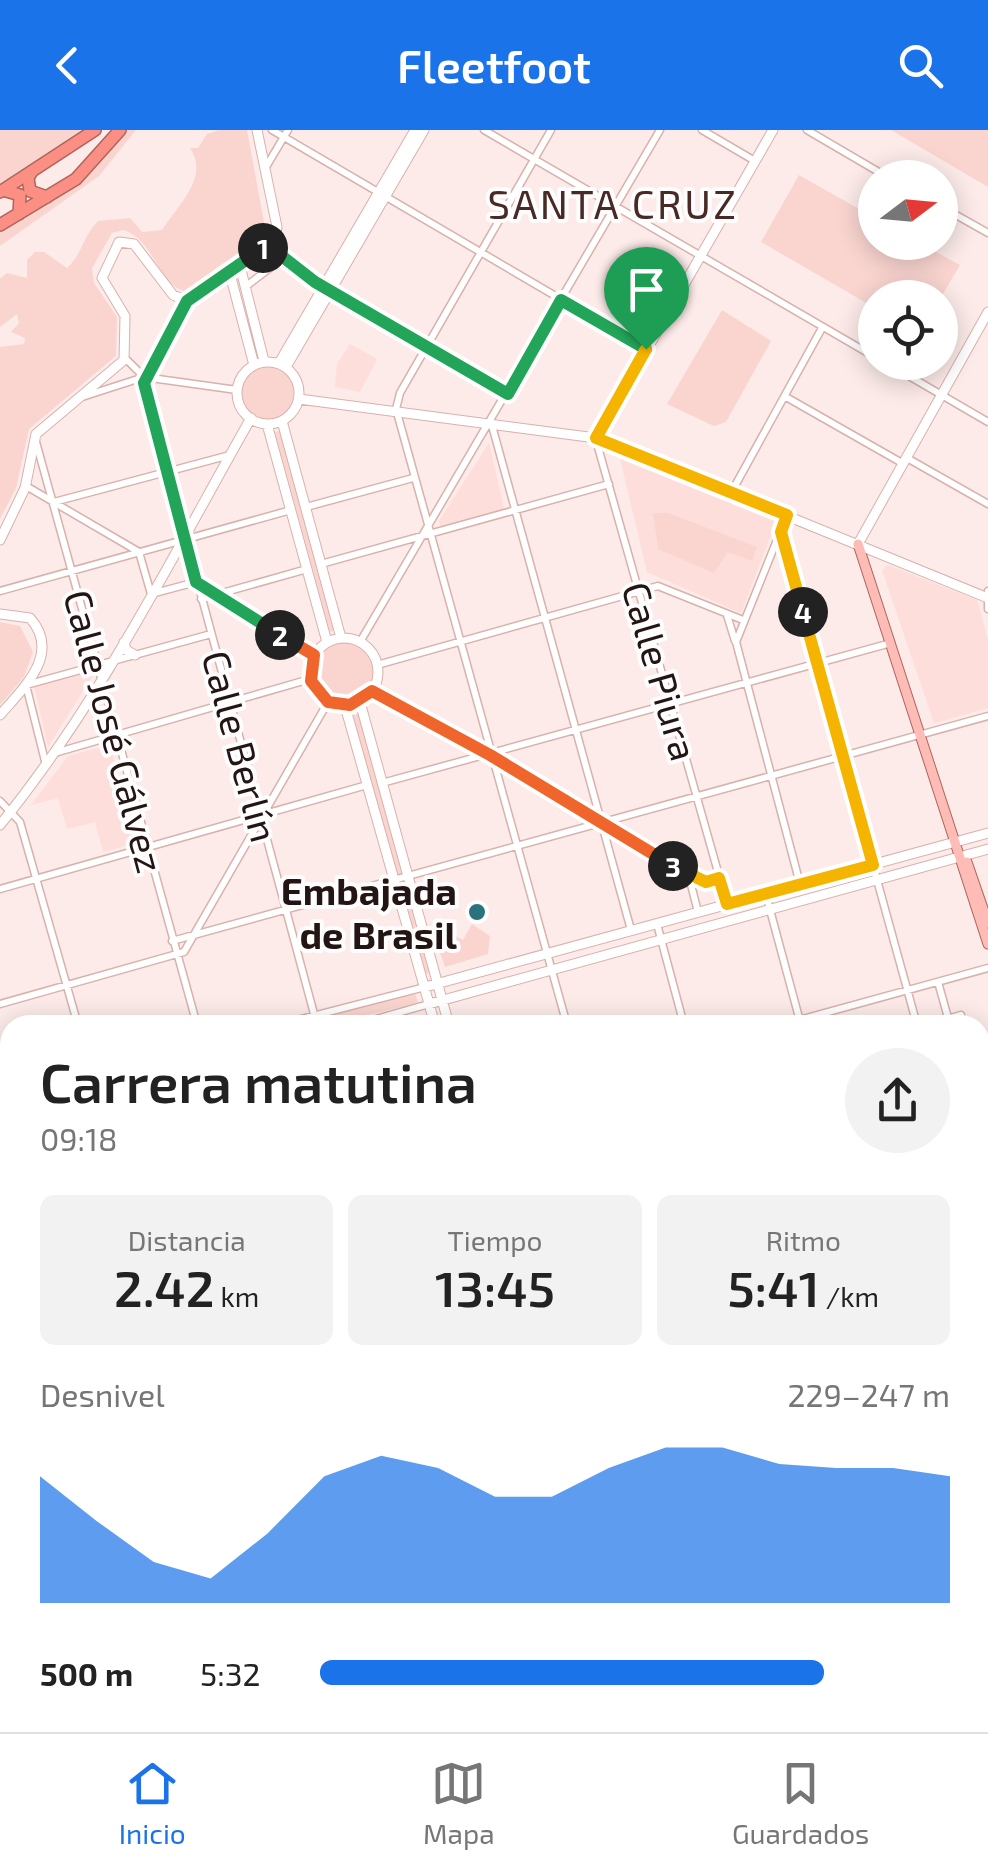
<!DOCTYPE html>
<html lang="es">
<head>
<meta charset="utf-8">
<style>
  body { margin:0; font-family:"Exo 2",sans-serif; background:#f2f2f2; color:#222; height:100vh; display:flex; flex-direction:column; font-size:38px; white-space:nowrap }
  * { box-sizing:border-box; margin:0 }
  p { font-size:32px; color:#767676 }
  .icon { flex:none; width:55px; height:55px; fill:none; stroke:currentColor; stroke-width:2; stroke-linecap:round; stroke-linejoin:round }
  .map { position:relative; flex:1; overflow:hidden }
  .side { position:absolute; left:0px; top:885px; width:990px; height:718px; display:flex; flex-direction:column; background:#fff; border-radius:30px 30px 0 0; box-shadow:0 5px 25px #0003 }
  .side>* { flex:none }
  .needle { width:65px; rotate:74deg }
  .buttons { position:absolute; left:858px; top:30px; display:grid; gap:20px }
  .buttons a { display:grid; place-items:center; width:100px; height:100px; border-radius:50%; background:#fff; box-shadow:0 5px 25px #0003; font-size:50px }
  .pin { position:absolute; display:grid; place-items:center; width:85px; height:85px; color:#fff; margin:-102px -42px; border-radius:50% 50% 50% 0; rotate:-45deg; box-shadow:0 0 10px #0007 }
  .pin .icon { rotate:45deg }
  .km { position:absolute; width:50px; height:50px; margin:-25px; border-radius:50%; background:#222; color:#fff; font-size:28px; line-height:50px; text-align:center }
  .round { display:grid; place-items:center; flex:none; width:105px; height:105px; border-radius:52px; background:#f2f2f2 }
  .summary { display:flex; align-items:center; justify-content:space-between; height:170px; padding:0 40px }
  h1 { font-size:55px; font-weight:600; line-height:75px }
  .figures { display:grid; grid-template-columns:repeat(3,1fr); gap:15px; height:170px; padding:10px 40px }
  .figures div { display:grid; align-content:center; border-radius:15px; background:#f2f2f2; text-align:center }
  .figures b { font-size:50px; font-weight:600 }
  .figures small { font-size:28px; font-weight:400 }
  .figures p { font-size:28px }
  .chart { height:280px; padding:20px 40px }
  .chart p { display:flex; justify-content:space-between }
  .chart svg { width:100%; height:180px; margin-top:10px; fill:#1a73e8; opacity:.7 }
  ul { padding:0 40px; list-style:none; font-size:32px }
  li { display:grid; grid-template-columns:160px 120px 1fr; align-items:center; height:75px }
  li i { height:25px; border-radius:12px; background:#1a73e8 }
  header { display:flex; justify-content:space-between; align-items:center; height:130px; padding:0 40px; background:#1a73e8; color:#fff; font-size:45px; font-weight:600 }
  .dock { display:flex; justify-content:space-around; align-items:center; height:140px; border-top:2px solid #e0e0e0; background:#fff; font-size:28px; color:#767676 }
  .dock a { display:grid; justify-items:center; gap:5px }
  .dock .selected { color:#1a73e8 }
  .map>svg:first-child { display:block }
</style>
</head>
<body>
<header><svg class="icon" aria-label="back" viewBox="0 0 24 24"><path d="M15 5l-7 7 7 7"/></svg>Fleetfoot<svg class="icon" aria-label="search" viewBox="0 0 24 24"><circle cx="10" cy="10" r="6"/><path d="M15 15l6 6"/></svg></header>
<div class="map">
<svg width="988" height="1602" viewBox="0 0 988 1602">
  <rect width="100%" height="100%" fill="#fcebe9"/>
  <path fill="#fddeda" d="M350,214L377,229L360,262L335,257L337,234Z
    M489,313L504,379L441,398L439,391Z
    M620,329L776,392L741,483L647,442Z
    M888,435L977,470L988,510V578L934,593L882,440Z
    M91,541L93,545L48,617L34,556Z
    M110,615L136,713L103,722L95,692L67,699L58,668L31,675L68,626Z"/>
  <path fill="#fad5d0" d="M0,0H85L0,54Z
    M127,0H136L99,46L0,116V102L88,46Z
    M219,0H247L266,103L188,162C157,157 155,109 123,100L112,103L92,138L94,153L117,187L116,226L29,299L16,358L0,389V217L24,214L25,208L11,202L19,193L17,184L0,197V149L7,143L27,148V130L35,122H44L67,138C82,125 83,106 98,91L130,88L142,102L162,100C178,75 210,47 190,18H198L207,4Z
    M891,0H988V57Z
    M799,45L875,88V112L919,113L960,135L940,169L875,168V178L761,112Z
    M722,180L771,211L726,292L714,296L667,274Z
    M240 263a28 28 0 1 1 56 0a28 28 0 1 1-56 0Z
    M284,300L339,498L330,502L275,302Z
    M653,383H668L757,417L752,431L728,422L714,443L658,419Z
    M0,492L20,496L33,522L24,547L0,575Z
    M313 542a31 31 0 1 1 62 0a31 31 0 1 1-62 0Z
    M359,583L433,842L425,844L353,586Z
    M472,794L490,806L488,824L445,837L435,808L441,799L463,810Z
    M415,863L418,873L326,895L324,887Z"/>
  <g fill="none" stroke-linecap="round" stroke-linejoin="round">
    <defs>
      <path id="street" d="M272,0L646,219
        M484,0L875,227
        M551,0L400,263L396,279L567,895
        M702,0L755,31
        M807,0L889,48
        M266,37L288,0
        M940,76L988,103
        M276,107L283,128L315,151L508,263
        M245,157L283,128L264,118
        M187,171L144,253L317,895
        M125,228L144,247
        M885,232L988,292
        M82,267L144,247L237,260
        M786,267L902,333
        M491,292L631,800
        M596,310L727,774
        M36,312L197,895
        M907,328L988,374
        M26,356L139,422L151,464L196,452L314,525
        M731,363L822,198
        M54,372L230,325
        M306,377L413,348
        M787,385L736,512L800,754
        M781,402L917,895
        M321,434L609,354
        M0,461L291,380
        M988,461V479
        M201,469L307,439
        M727,485L735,511
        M360,512L660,0
        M377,535L658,456L743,490
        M372,561L490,625L689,747L706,752L719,748
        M58,622L310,549
        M46,635L26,555L211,504
        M382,653L891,513
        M0,671L20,692L78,895
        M689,747L698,782
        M0,759L367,655
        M766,765L801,895
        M657,794L684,895
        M172,811L988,586
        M938,852L950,895
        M0,874L184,822L328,572
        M278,895L425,857
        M355,895L429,874
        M781,895L988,838
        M926,895L961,885
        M980,957L988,954
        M0,991L10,989
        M980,992L988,990
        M980,1001L988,1029
        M0,1040L5,1061L0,1073
        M980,1060L988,1057
        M980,1096L988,1093
        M980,1120L988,1149
        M980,1217L988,1215
        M0,1224L10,1221
        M980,1333L988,1331
        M0,1335L10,1334
        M0,1400L10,1377
        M980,1413L988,1409
        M0,1556L10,1557
        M191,1592L193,1602
        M760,1592L763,1602
        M491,1602L516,1592"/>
      <path id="secondary" d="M240,136L264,231
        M230,144L254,235
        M237 263a31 31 0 1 1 62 0a31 31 0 1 1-62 0Z
        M279,233L415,0
        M286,237L424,0
        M299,269L596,308L988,468
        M282,291L341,508
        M267,294L327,512
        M596,308L773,0
        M0,410L25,358L36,304L124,230L125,186L102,148L119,112L134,114L173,165L187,171L275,108L277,97L257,0
        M858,414L988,182
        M0,484L30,488C62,524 23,558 0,585
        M310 542a34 34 0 1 1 68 0a34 34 0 1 1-68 0Z
        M124,512L126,520L135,525
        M360,572L449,895
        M345,576L435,895
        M0,695C101,571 172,427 251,288
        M425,857L988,703
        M429,874L988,719
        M0,1081L10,1076
        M0,1128L10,1133
        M0,1423L10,1428
        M0,1441L10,1445
        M0,1449L10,1454
        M0,1463L10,1464
        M980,1531L988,1528
        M980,1552L988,1548
        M60,1592L62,1602
        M243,1592L244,1602
        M372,1592L398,1602
        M627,1592L629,1602
        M643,1592L646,1602
        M835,1602L855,1592
        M875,1602L895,1592"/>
      <path id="primary" d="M858,414L988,814
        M967,732L988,793"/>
      <path id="highway" d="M32,41L28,48L30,61L47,67
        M3,60L20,65L19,84
        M0,62L95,0
        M0,95L76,49L120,0"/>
    </defs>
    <use href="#street" stroke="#d9b1ab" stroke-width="9"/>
    <use href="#secondary" stroke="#d9b1ab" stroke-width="11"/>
    <use href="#primary" stroke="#af645c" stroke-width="11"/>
    <use href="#highway" stroke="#af645c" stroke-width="14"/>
    <use href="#street" stroke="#fff" stroke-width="6"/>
    <use href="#secondary" stroke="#fff" stroke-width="9"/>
    <use href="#primary" stroke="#fdbcb5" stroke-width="9"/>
    <use href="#highway" stroke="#fb8f83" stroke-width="11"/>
  </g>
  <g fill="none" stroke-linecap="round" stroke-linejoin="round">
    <defs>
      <path id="split-1" d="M263,118L274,120L315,152L508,264L561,170L646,219"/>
      <path id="split-2" d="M263,118L187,171L144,253L196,452L280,505"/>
      <path id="split-3" d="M280,505L314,525L311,551L328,572L350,575L372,561L490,625L673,736"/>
      <path id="split-4" d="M673,736L706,752L719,748L727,774L873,735L803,482"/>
      <path id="split-5" d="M646,219L596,308L787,385L781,402L803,482"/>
    </defs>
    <use href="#split-1" stroke="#fff" stroke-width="20"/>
    <use href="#split-2" stroke="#fff" stroke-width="20"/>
    <use href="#split-3" stroke="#fff" stroke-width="20"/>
    <use href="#split-4" stroke="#fff" stroke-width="20"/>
    <use href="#split-5" stroke="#fff" stroke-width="20"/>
    <use href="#split-1" stroke="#22a559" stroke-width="12"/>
    <use href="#split-2" stroke="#22a559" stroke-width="12"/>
    <use href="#split-3" stroke="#f0652b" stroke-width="12"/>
    <use href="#split-4" stroke="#f5b400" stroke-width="12"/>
    <use href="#split-5" stroke="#f5b400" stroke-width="12"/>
  </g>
  <circle fill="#2a727c" stroke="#fdfdfd" stroke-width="4" cx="477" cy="782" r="10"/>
  <g text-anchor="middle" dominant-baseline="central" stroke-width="8" stroke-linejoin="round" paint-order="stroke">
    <g font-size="38" fill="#231513" stroke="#fdfdfd">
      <text transform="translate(661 541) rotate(74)">Calle Piura</text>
      <text transform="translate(115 601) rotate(75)">Calle José Gálvez</text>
      <text transform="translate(241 616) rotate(75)">Calle Berlín</text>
    </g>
    <g font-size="38" font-weight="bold" fill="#231513" stroke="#fdfdfd" text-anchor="end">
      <text x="457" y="760">Embajada<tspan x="457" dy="44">de Brasil</tspan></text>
    </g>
    <g font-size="40" letter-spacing="2.5" fill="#482925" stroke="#fdfdfd">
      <text x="613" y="73">SANTA CRUZ</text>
    </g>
  </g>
</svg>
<div class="buttons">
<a><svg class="needle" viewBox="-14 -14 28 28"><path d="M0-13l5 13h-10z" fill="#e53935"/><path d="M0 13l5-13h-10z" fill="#767676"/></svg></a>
<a><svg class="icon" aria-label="locate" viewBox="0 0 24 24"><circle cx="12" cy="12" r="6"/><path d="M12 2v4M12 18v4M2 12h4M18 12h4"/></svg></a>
</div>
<div class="pin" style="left:646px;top:219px;background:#1e9e55"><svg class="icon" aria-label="arrive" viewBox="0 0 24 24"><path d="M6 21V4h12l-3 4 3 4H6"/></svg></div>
<b class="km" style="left:263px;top:118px">1</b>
<b class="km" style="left:280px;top:505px">2</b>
<b class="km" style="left:673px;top:736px">3</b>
<b class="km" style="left:803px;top:482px">4</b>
<section class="side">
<div class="summary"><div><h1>Carrera matutina</h1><p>09:18</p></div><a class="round"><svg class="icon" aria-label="share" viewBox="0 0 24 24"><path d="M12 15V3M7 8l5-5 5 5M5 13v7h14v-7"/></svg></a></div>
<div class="figures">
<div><p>Distancia</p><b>2.42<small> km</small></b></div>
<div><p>Tiempo</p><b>13:45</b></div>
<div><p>Ritmo</p><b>5:41<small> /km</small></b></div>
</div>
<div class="chart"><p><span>Desnivel</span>229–247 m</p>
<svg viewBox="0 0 160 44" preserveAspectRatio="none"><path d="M0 44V13L10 24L20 34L30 38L40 27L50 13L60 8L70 11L80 18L90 18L100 11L110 6L120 6L130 10L140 11L150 11L160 13V44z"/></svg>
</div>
<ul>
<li><b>500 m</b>5:32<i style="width:80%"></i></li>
</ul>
</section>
</div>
<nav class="dock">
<a class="selected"><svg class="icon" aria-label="home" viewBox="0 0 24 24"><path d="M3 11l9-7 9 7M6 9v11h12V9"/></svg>Inicio</a>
<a><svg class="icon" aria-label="map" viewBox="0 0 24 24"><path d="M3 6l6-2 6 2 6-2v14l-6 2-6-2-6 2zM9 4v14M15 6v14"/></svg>Mapa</a>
<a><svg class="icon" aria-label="saved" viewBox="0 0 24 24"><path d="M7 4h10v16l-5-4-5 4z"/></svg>Guardados</a>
</nav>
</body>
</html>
